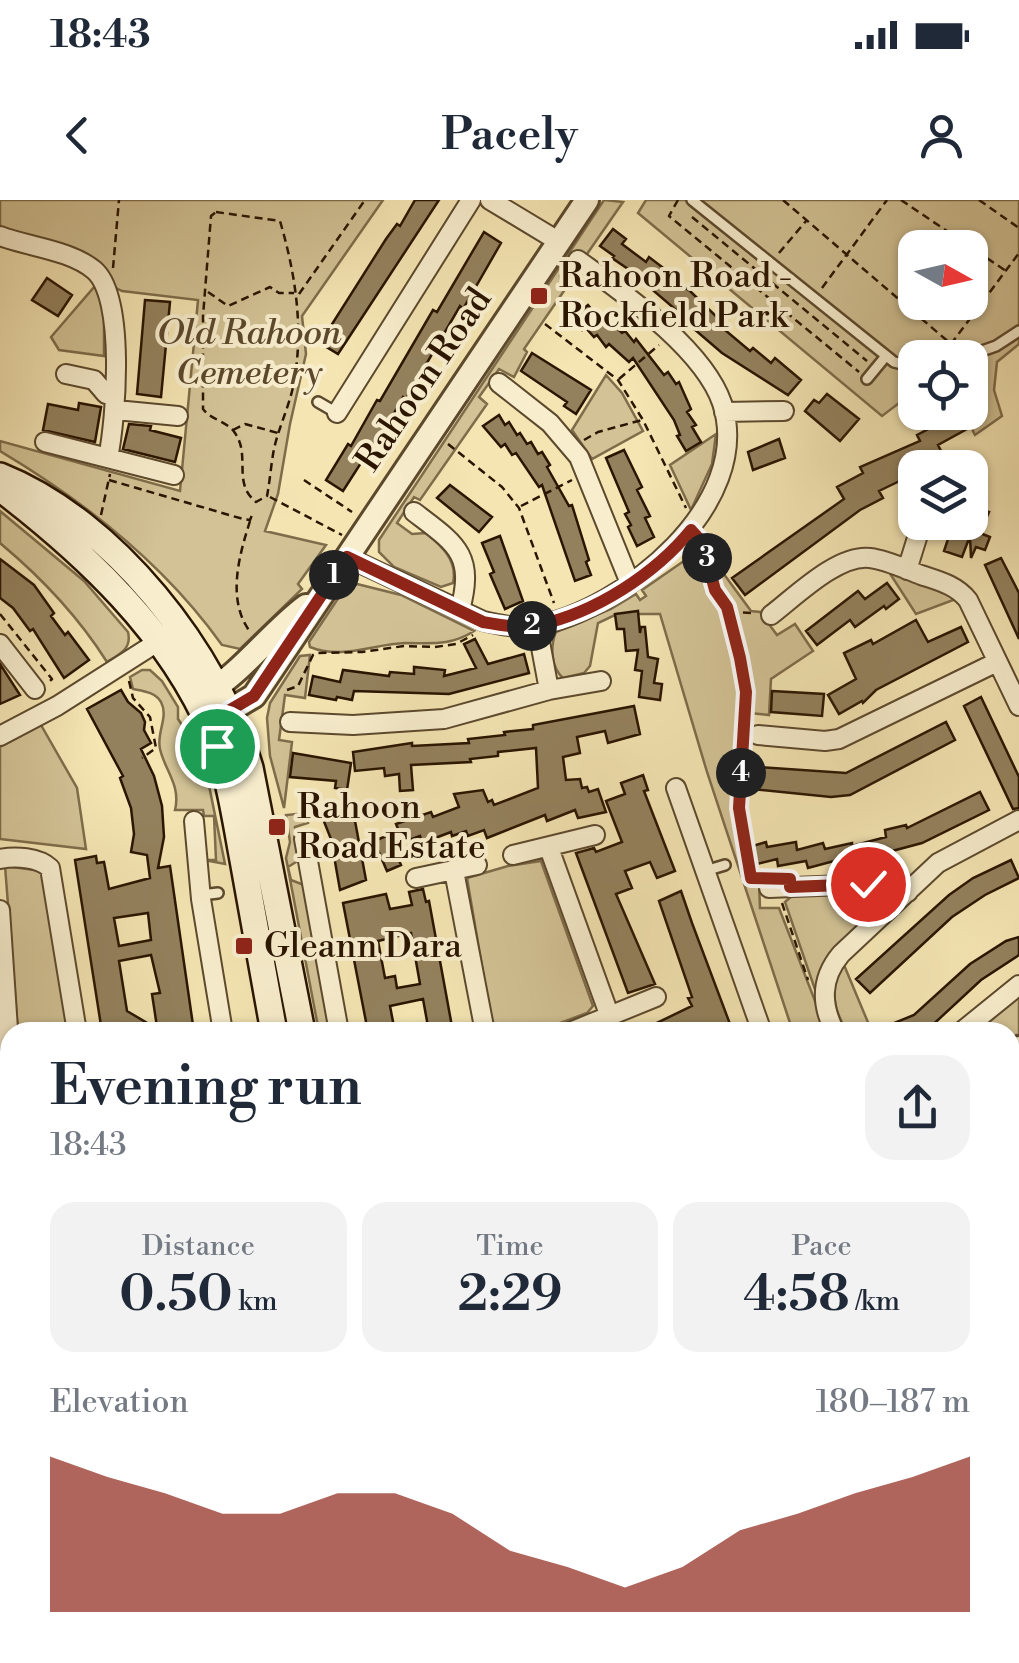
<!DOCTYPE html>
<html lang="en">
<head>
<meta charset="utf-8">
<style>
  body { margin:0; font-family:"Libre Bodoni",serif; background:#f2f2f3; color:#1f2937; height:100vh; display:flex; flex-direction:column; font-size:38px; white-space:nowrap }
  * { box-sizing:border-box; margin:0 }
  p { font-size:32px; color:#747a83 }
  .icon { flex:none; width:55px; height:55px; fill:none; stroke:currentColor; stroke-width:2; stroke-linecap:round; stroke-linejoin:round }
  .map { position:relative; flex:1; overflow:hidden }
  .drawer { position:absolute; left:0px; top:822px; width:1020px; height:642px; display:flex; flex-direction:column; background:#fff; border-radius:30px 30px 0 0; box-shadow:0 2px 8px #0004 }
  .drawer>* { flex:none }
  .needle { width:65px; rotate:98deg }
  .buttons { position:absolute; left:898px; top:30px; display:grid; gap:20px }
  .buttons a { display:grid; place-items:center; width:90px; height:90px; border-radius:20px; background:#fff; box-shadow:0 2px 8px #0004; font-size:50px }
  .pin { position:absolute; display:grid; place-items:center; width:85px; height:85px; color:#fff; margin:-42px; border:5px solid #fff; border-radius:50%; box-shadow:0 2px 10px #0007 }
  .km { position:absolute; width:50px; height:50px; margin:-25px; border-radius:50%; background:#222; color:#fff; font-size:28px; line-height:50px; text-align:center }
  .round { display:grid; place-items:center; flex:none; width:105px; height:105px; border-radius:30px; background:#f2f2f3 }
  .overview { display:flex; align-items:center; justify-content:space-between; height:170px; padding:0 50px }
  h1 { font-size:55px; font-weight:600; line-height:75px }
  .stats { display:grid; grid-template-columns:repeat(3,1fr); gap:15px; height:170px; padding:10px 50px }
  .stats div { display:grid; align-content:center; border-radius:25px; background:#f2f2f3; text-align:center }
  .stats b { font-size:50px; font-weight:600 }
  .stats small { font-size:28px; font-weight:400 }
  .stats p { font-size:28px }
  .chart { height:280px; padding:20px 50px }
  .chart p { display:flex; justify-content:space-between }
  .chart svg { width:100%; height:180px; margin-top:10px; fill:#8f2418; opacity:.7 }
  .status { display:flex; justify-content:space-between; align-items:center; height:70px; padding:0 50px; background:#fff; direction:ltr }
  .status svg { height:28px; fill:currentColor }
  header { display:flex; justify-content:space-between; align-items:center; height:130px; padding:0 50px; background:#fff; font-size:45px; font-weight:600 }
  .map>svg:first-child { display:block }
</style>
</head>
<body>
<div class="status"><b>18:43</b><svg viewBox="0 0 49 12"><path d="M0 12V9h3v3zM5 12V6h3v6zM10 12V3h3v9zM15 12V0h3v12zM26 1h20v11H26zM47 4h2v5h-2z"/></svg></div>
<header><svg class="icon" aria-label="back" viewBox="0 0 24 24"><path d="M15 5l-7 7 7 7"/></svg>Pacely<svg class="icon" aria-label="person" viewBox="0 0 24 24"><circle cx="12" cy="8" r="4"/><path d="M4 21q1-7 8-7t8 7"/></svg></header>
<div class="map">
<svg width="1019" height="1463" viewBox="0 0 1019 1463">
  <rect width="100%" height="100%" fill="#f4e5b3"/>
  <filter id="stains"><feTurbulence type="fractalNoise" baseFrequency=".002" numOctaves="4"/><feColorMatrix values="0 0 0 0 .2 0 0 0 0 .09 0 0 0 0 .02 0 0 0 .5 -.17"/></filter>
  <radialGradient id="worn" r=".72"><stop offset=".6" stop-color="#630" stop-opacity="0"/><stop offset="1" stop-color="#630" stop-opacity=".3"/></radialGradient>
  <path fill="#d2c295" stroke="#7e6c4a" stroke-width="2.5" fill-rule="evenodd" d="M0,0H383L302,116L306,154L290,224L278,294L265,331L326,345L298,384L302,389L240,449L222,445C165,365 84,301 0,251V241L180,291L198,100L122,91L0,30Z
    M604,0L623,2L587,54L577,51L560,76L568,85L524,149L527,152L514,177L499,169L479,197L487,204L420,300L414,297L397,323L412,334L426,333C442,346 458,361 453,383L441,387L394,367L379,352V340Z
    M646,0H1019V144L997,162L994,190L1002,216L975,235L964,213L970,212V158H915V191L882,216L638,13ZM915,48H970V102H915Z
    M95,86L104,111V156L59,150L51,137Z
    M606,175L622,193L643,231L592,259L572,230Z
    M716,234L712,264L691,310L670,265Z
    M0,311L84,381L128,432C132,449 120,454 107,462C78,416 42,378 0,343Z
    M704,347L751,411L760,412L777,435L795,424L813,451L771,479L769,515L740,512L736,608L749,681H759L760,708H779L827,832H793L707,572L660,414H617L598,423L590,466L584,473L563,478C551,468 550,446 556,432L611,409L636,394L640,400L646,396L642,390Z
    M887,369L949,391L956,399L916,414Z
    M357,384L401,395L474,431C451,446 432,443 405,443C374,444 341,460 310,447L309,442L343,391Z
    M310,455L305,498L285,495L279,540L292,542L284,608L270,556L267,518L270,503L300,456Z
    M142,470H150L162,481L178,507V519L194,542L205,566L225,664L204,660H216L214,616H204L203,610H175C181,585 165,571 160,549C156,533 169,517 161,502C155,492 143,491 133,489L130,477Z
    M41,525L77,588L86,649L0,639V547Z
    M306,613L308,623L295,627L299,660L288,667L291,680L304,685L332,832H319L286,658L290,642L286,615Z
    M541,661L593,806L587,813L536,832H493L467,678L508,666Z
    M5,666L42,671L68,832H18Z
    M879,691L884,702L842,746L822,810L785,702L793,695Z
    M844,765L872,832H847C834,810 828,788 844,765Z
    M1019,792V834L1010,838V832H969Z
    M1010,1042L1019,1061V1182L1010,1163Z
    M1010,1262L1019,1282V1463H486L483,1455H1010Z
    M371,1455H420L423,1463H368Z"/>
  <path fill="#93815d" stroke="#2a1500" stroke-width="2.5" fill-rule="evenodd" d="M415,0H439L338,154L320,143L386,39L397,24L400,26Z
    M613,29L626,39L622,44L646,62L649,57L662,67L659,71L690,91L722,122L719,125L750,151L753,148L771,163L775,158L801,180L788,195L722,153L680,117L682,115L648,86L650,84L612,58L614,56L600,46Z
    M484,32L501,43L463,109L460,106L406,199L403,197L378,242L375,241L343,291L326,280L348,244L351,246L377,200L380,201L433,110L437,112Z
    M47,78L72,95L58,116L32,100Z
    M575,99L583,109L588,105L597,116L601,113L622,133L625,131L634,142L636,139L664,175L668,172L676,184L679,182L691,209L687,212L696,225L692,227L701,242L686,251L677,236L680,235L674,220L633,158L629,162L609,144L606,147L597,135L594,137L585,127L582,130L562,110Z
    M145,100L170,102L161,197L137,194Z
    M532,153L591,190L576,214L564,206L567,202L521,171Z
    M827,194L859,219L840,241L805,211L814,200L819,203Z
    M79,203L101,207L95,242L43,230L48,204L78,210Z
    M959,213L967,229L938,245L941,251L908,267L912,275L879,291L883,298L860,310L745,395L732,378L844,299L837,287L863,273L860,267L920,241L917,235Z
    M499,215L505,225L509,222L517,235L520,233L527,244L531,242L538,254L542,252L550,265L547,267L569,306L572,305L589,360L586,362L591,375L575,381L542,285L539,287L516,253L512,255L505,244L501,247L483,226Z
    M129,224L151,226L150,230L181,238L175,262L123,249Z
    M779,239L785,258L753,270L748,252Z
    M624,250L642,287L637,290L650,316L645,318L654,337L637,346L628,327L631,325L625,314L629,312L606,258Z
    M450,285L492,317L479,332L437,298Z
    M970,305L989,312L980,333L990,337L985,350L976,347L971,358L970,336L962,357L944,351L953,324L970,330Z
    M500,336L523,401L505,409L490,374L494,372L482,343Z
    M1001,358L1019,393V439L985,365Z
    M0,359L34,385L54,413L51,416L65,435L68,432L89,460L64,478L33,429L30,431L13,408L0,398Z
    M887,383L899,399L886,409L884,406L855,427L850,420L817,445L806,431L858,391L865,399Z
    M638,411L640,433L641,427H645L648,457L658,459L654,483L662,484L660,500L639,497L642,471L635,470L638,450L626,451L624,429H617L615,414Z
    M916,420L928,442L961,427L968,442L876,490L863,503L862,501L839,514L828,495L856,479L844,453L871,440L873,444Z
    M475,439L488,464L524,454L529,473L449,494L354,491L352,500L337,497L336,500L309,495L313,476L340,482L343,470L389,476L390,472L414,474V467L445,470L444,476L476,468L464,444Z
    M0,464L20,495L0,504Z
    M121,490L128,502L141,513L145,522L144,530L151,543L141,549L154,576L162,606L164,637L158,668L170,666L194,832H172L171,824L157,827L152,794L160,793L151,755L119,761L127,811L154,827L102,832L75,660L96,656L97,663L104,662L109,689L150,678L147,655L131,652L134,634L131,608L120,578L123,576L87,509ZM148,713L151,740L119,746L114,718Z
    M772,491L824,494L822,516L771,512Z
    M981,497L1019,577V608L1013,609L964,506Z
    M634,506L640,534L608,543L605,531L577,537L580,553L563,557L566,580L580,579L582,588L587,587L589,592L598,589L606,612L578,618L575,610L547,621L545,615L487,638L484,630L468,636L466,631L452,636L451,632L422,643L420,636L393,646L401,665L387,671L374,641L399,631L396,624L431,612L433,617L459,607L454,594L483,590L488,602L492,600L494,605L538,588L536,548L498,552V556L470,559L471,562L411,565L413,590L400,591L399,574L385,576L384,568L355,571L353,552L412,543V546L469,543L468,539L505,535L504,532L533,529V525Z
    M946,522L955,540L850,595L831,597L741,588L743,566L846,573Z
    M293,553L351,563L347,590L335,588L336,581L290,577Z
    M643,575L648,590L644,591L675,671L657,678L650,662L625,671L632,688L616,694L655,784L628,793L576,653L594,648L596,652L622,642L606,601L625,594L621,583Z
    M980,592L989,610L922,643L881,654L882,659L836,668L834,661L808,668L806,661L778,666L777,659L753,665L749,647L766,642L767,647L796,642L797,650L823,643L825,649L852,643V646L886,637L885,630L906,625L907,628Z
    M356,608L355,621L366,680L340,690L331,639L321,614Z
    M1011,660L1019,678L985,695L952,717L870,793L856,779L949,695L973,678Z
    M423,689L426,702L429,701L453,832H429L423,799L390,806L395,832H368L343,703L386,694L390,709L412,705L409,692ZM411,733L420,784L397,788L395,776L385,778L378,741Z
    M681,691L692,723L733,832H638L692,806L688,798L692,797L659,701Z
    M1019,737V755L981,780L925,832H872L914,815L970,764L1006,741Z"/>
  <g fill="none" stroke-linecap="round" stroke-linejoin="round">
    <defs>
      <path id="service" d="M692,0L894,162L915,167
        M566,77L578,60
        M962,158L996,146L1019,131
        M867,179L886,156
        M318,202L337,213
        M971,277L980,295
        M705,671L725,665
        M201,695L218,693
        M1010,1367L1019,1364
        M853,1455L856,1463
        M536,1463L558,1455"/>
      <path id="minor" d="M490,0L558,41
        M0,36C29,47 70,50 94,70C126,97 116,219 108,258
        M66,174L94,180L106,194L115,195
        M499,183L550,223L579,257L630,383
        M116,210L178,216
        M724,212L784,211
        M337,213L471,0
        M45,242L174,275
        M970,277L975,275
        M414,312C456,344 475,354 460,410
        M347,357L483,421C500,425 519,429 536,426C623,410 755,304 722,203C703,148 623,93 578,60
        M907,370L922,322
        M771,415C796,396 838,354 870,358C887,360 905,369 921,375C939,381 956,385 968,400L1019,506
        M537,426L549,490
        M0,444L35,489
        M290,522L353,525L444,519L549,490L601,481
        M758,535L825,541L839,539L997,462
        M0,536L57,506L167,436
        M676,588L762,832
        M194,621L201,699L223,832
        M304,639L339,832
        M549,648L610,817
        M513,655L595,635
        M0,659C15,656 38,657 50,668L77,832
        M454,671L485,832
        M416,678L477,665
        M769,688L869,684L908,692
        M0,710L10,859
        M570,832L656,797
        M835,832C821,805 820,779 841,754L938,663L1019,620
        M961,832L1019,785
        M0,992L10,1000
        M1010,1028L1019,1047
        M0,1207L5,1208L10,1171
        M0,1293L10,1295
        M0,1441L10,1443
        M57,1463L60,1455"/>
      <path id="tertiary" d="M203,496C242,473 270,433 306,406
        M212,521L254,496L587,0
        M1010,852L1019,848
        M1010,1196L1019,1215
        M205,1463L208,1455"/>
      <path id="secondary" d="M0,276C113,321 217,453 250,568L302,832
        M0,288C85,353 170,432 213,534C229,574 235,617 243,660C253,717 264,775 274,832
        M438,1455L440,1463
        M466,1455L468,1463"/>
    </defs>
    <use href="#service" stroke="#5c492d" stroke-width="14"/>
    <use href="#minor" stroke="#5c492d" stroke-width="22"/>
    <use href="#tertiary" stroke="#5c492d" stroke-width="28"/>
    <use href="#secondary" stroke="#2a1500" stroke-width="30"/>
    <path stroke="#2a1500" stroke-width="2.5" stroke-dasharray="8 5" stroke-linecap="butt" d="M678,0L669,16L859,172
      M783,0L951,144L1019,53
      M901,0L1006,71
      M979,0L1019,28
      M216,12L280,21C295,72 304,127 294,182C290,205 279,226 274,249C271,264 270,281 267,296L256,302C232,283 251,256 235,233C227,221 211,220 203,209V116L211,16Z
      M692,17L867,161
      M779,53L806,21
      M113,68L119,0
      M822,88L887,0
      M208,92L228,106L270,87L279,93H294
      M299,94L365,0
      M545,124L618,180L643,220L686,308
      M619,179L659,145
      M233,230L245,224L278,233
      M584,240L598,232L642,220
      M448,244L502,287L519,308L554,403
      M109,280L243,319L250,320L252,315
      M304,280L352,312
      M270,297L342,335
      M521,306L572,280
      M101,315L110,274
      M250,321C239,356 226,401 251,433
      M701,341L715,390L729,412L752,413
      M729,412L746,492L743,529
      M0,414L52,479L50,481
      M129,481L133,498L150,517L156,548L142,558
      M287,490L298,486L313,455L318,453L362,452L404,446L435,447L456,444L473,435
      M743,542L739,609L751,678H755
      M782,703L808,780
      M1010,1066L1019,1072
      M1010,1336L1019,1341
      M1010,1427L1019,1429
      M681,1455L684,1463
      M777,1455L780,1463
      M929,1455L933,1463
      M964,1463L971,1455"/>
    <use href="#service" stroke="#f8eece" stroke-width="9"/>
    <use href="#minor" stroke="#f8eece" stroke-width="18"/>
    <use href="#tertiary" stroke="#f8eece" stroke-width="22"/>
    <use href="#secondary" stroke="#f8eece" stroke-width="25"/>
  </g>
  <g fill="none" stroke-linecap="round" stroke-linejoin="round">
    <defs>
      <path id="route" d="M217,546L208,523L254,496L347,357L483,422C500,425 521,429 538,425C595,413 655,374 691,330L702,342L715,390L727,407L740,458L746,492L739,608L751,678L790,679V687L868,684"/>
    </defs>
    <use href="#route" stroke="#fff" stroke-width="20"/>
    <use href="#route" stroke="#8f2418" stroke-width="12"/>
  </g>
  <g fill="#8f2418" stroke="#f8eece" stroke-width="4">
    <rect x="529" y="86" width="20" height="20" rx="5"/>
    <rect x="267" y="617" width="20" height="20" rx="5"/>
    <rect x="234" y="736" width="20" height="20" rx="5"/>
  </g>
  <g text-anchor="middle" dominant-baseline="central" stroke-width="8" stroke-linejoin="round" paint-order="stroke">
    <g font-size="35" fill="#2a1500" stroke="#f8eece" text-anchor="start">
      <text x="559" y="76">Rahoon Road -<tspan x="559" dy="40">Rockfield Park</tspan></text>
      <text x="297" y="607">Rahoon<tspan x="297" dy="40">Road Estate</tspan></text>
      <text x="264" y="746">Gleann Dara</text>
    </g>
    <g font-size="35" font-style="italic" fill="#5c492d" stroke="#f8eece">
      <text x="249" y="133">Old Rahoon<tspan x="249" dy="40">Cemetery</tspan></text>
    </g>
    <g font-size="35" fill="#2a1500" stroke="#f8eece">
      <text transform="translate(424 180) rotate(-56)">Rahoon Road</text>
    </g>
  </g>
  <rect width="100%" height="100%" filter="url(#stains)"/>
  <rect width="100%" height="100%" fill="url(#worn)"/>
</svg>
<div class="buttons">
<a><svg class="needle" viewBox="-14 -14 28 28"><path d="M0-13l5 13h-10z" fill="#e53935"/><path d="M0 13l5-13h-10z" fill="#747a83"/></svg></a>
<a><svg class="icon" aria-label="locate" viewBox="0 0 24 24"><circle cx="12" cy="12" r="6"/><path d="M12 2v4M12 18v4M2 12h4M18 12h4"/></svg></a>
<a><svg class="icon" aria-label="layers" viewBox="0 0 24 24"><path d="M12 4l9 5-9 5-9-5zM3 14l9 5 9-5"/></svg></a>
</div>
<div class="pin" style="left:217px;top:546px;background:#1e9e55"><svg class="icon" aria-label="arrive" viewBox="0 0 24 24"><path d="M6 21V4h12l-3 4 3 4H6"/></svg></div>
<div class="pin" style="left:868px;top:684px;background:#d93025"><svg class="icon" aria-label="check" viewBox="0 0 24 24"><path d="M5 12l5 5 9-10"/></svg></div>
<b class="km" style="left:334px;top:375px">1</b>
<b class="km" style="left:532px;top:426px">2</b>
<b class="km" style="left:707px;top:358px">3</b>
<b class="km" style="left:741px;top:573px">4</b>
<section class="drawer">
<div class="overview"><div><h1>Evening run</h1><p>18:43</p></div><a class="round"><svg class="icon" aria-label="share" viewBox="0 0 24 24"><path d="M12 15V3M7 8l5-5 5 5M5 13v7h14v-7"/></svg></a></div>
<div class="stats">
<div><p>Distance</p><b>0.50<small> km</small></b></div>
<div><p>Time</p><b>2:29</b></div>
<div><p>Pace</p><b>4:58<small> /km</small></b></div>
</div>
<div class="chart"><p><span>Elevation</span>180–187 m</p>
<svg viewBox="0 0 160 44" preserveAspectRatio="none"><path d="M0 44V6L10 11L20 15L30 20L40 20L50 15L60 15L70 20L80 29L90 33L100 38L110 33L120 24L130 20L140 15L150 11L160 6V44z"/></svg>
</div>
</section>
</div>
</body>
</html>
